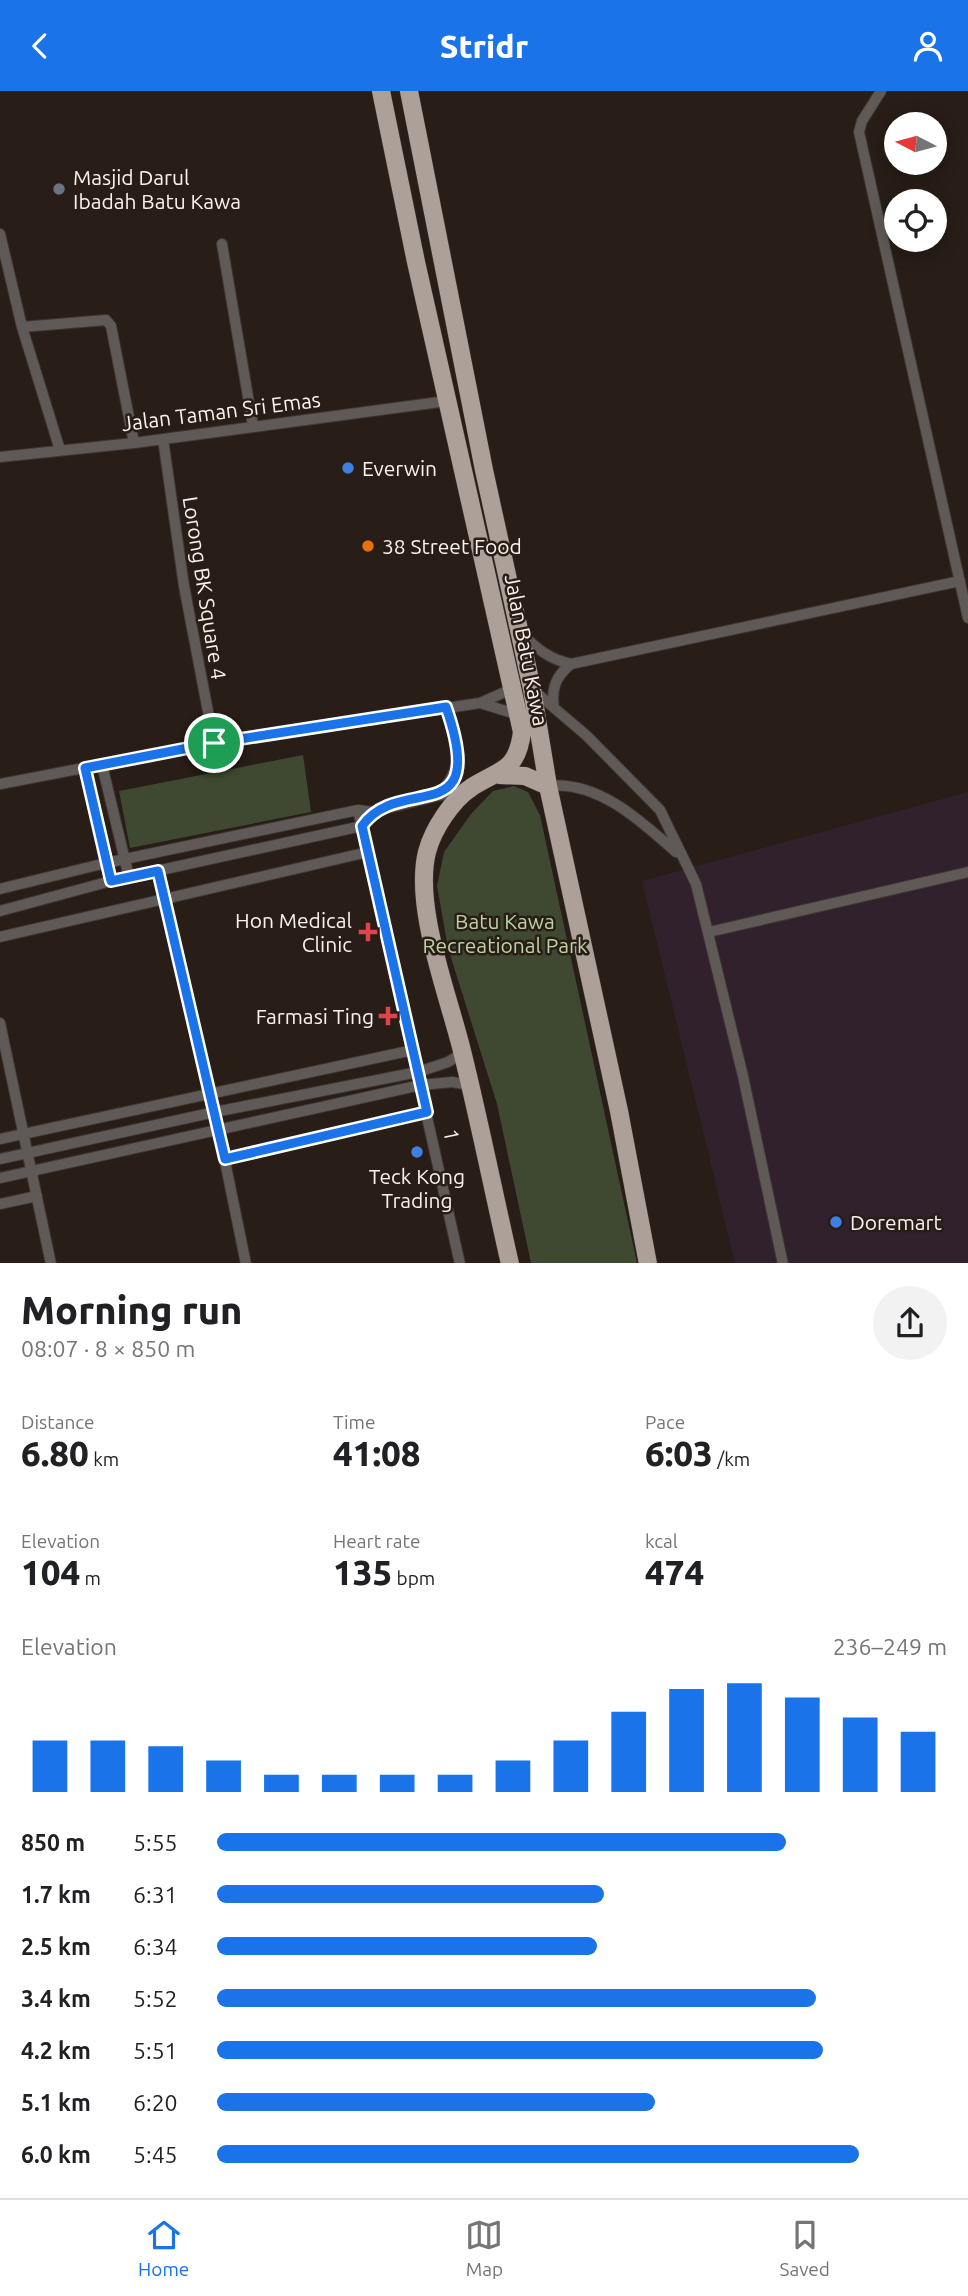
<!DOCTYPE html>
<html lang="en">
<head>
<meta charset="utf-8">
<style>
  body { margin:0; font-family:Ubuntu,sans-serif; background:#f2f2f2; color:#202124; height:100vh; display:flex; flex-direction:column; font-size:26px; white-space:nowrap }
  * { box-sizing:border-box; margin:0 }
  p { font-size:23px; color:#757577 }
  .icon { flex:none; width:38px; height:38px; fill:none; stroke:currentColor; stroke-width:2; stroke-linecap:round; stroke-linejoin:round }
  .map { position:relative; height:1172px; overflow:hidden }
  .drawer { display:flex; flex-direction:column; background:#fff; flex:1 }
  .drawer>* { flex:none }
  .needle { width:46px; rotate:276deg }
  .fabs { position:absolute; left:884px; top:21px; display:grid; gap:14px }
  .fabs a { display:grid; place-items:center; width:63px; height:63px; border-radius:50%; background:#fff; box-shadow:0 4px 18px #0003; font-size:35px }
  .pin { position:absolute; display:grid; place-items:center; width:60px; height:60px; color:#fff; margin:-30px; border:4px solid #fff; border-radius:50%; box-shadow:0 2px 7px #0007 }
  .round { display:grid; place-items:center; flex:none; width:74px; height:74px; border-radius:37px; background:#f2f2f2 }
  .headline { display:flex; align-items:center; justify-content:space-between; height:119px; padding:0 21px }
  h1 { font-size:38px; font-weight:800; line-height:52px }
  .figures { display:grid; grid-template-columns:repeat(3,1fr); gap:10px; height:119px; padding:7px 21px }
  .figures div { display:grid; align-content:center }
  .figures b { font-size:35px; font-weight:800 }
  .figures small { font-size:19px; font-weight:400 }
  .figures p { font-size:19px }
  .chart { height:196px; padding:14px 21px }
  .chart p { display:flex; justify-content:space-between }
  .chart svg { width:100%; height:126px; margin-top:7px; stroke:#1a73e8; stroke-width:6 }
  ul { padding:0 21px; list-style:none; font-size:23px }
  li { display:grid; grid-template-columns:112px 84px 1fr; align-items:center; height:52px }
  li i { height:18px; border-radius:9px; background:#1a73e8 }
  header { display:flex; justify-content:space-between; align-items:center; height:91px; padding:0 21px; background:#1a73e8; color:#fff; font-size:32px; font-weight:800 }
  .tab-bar { display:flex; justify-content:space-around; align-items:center; height:98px; border-top:2px solid #e0e0e0; background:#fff; font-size:19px; color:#757577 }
  .tab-bar a { display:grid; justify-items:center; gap:4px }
  .tab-bar .current { color:#1a73e8 }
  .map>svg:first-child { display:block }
</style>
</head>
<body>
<header><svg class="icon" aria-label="back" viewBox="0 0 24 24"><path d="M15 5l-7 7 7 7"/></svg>Stridr<svg class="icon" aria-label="person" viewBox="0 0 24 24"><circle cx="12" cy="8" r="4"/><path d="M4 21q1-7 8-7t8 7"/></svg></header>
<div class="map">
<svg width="968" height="1173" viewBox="0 0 968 1173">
  <rect width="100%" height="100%" fill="#281d17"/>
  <path fill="#31212c" d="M968,701V1172H735L642,790Z"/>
  <path fill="#3f4831" d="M303,664L311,721L130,757L119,700Z
    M514,695L528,701L540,724L637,1172H531L497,1013L448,857L437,795L444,761L471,723L493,700Z"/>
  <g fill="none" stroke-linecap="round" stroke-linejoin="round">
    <defs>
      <path id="minor" d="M881,0L862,30L859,41L968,527
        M0,143L22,236L60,359
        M222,153L253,335
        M22,236L106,229L111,235L134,352
        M163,348L184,495L214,652
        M0,366L134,352L447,310
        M521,542C537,558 549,568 571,573L960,490
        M532,598L587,645L660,719L696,793L743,985L783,1173
        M480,612L519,624
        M554,617C551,597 556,585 571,573
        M102,674L129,786
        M85,677L111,790
        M0,693L214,652L480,612L514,597
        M548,695C598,689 642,731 676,761
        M440,702C467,675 457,648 446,616
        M358,719L460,1173
        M157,780L211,1002L246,1173
        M0,798L106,772L358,719L372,721L465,698
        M0,820L111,790L362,735L366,730
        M709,841L968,781
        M0,846L368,761
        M0,932L51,1173
        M0,1048L413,959
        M0,1068L215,1021L418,981L448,971L463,962
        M225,1068L427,1021
        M0,1087L421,994L452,991L470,994
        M0,1113L37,1105"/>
      <path id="trunk" d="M381,0L416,171L522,641C517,680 501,678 472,696C452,709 433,738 427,761C413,817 450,908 463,964C480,1033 494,1103 510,1173
        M409,0L484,379L532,598L548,695L619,1020L648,1173
        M499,684L525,685L548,695"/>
    </defs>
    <use href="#minor" stroke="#413731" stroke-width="12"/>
    <use href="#trunk" stroke="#413731" stroke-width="19"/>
    <use href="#minor" stroke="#5f5a57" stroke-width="10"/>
    <use href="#trunk" stroke="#aca098" stroke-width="18"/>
  </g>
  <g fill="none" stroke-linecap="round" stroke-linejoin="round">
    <defs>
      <path id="route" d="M446,616C490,743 400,681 362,735L427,1021L225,1068L158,780L111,790L85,677L214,652Z"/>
    </defs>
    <use href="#route" stroke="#fff" stroke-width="14"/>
    <use href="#route" stroke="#1a73e8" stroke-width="9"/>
  </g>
  <circle fill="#6b7280" stroke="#281d17" stroke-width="2.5" cx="59" cy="98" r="7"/>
  <g fill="#3f7fe0" stroke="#281d17" stroke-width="2.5">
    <circle cx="348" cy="377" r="7"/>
    <circle cx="417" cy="1061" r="7"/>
    <circle cx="836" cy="1131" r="7"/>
  </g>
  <circle fill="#e8710a" stroke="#281d17" stroke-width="2.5" cx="368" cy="455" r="7"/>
  <g fill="#e0444e" stroke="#281d17" stroke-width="2.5">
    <path d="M364.5 830.5h7v7h7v7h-7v7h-7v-7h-7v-7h7z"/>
    <path d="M384.5 914.5h7v7h7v7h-7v7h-7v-7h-7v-7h7z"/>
  </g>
  <g text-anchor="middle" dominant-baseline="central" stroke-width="5" stroke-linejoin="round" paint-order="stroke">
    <g font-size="21" fill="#faf2ee" stroke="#281d17" text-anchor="start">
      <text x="73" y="86">Masjid Darul<tspan x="73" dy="24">Ibadah Batu Kawa</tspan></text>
      <text x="362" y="377">Everwin</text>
      <text x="382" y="455">38 Street Food</text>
      <text x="352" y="829" text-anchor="end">Hon Medical<tspan x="352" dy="24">Clinic</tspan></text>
      <text x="374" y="925" text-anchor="end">Farmasi Ting</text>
      <text x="417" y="1085" text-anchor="middle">Teck Kong<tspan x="417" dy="24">Trading</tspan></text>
      <text x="850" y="1131">Doremart</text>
    </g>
    <g font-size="21" fill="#faf2ee" stroke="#281d17">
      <text transform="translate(221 320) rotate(-7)">Jalan Taman Sri Emas</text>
      <text transform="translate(205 497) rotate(81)">Lorong BK Square 4</text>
      <text transform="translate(527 559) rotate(79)">Jalan Batu Kawa</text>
      <text transform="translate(452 1044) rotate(78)">1</text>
    </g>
    <g font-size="21" fill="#bdd49e" stroke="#281d17">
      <text x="505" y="830">Batu Kawa<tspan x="505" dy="24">Recreational Park</tspan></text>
    </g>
  </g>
</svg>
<div class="fabs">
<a><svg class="needle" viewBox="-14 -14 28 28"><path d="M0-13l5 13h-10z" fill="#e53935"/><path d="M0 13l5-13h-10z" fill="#757577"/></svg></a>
<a><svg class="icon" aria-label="locate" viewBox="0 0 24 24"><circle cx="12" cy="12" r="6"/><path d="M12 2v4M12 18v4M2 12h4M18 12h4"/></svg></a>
</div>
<div class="pin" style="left:214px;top:652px;background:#1e9e55"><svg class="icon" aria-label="arrive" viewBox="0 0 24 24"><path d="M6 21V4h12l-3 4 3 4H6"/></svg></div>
</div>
<section class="drawer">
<div class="headline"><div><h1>Morning run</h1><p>08:07 · 8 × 850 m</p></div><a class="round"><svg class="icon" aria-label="share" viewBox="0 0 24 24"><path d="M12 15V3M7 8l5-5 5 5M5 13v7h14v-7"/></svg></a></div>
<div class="figures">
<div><p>Distance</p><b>6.80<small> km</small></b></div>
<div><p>Time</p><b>41:08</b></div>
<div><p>Pace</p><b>6:03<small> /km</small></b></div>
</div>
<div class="figures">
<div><p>Elevation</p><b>104<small> m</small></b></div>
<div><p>Heart rate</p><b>135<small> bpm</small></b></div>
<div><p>kcal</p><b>474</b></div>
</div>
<div class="chart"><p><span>Elevation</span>236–249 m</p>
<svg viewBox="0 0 160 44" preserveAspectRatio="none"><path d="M5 44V26M15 44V26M25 44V28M35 44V33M45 44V38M55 44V38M65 44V38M75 44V38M85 44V33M95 44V26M105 44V16M115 44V8M125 44V6M135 44V11M145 44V18M155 44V23"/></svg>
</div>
<ul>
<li><b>850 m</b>5:55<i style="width:78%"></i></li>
<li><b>1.7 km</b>6:31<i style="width:53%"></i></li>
<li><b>2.5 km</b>6:34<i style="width:52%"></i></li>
<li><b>3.4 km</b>5:52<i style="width:82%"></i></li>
<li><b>4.2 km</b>5:51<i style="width:83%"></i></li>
<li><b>5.1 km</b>6:20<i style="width:60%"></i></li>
<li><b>6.0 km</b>5:45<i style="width:88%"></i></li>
</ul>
</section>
<nav class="tab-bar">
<a class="current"><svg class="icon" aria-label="home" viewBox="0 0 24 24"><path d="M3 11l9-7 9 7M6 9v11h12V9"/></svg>Home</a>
<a><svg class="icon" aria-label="map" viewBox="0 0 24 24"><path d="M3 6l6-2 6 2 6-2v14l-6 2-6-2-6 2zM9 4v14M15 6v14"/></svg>Map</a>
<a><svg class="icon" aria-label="saved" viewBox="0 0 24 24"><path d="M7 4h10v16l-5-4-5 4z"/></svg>Saved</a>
</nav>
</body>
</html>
